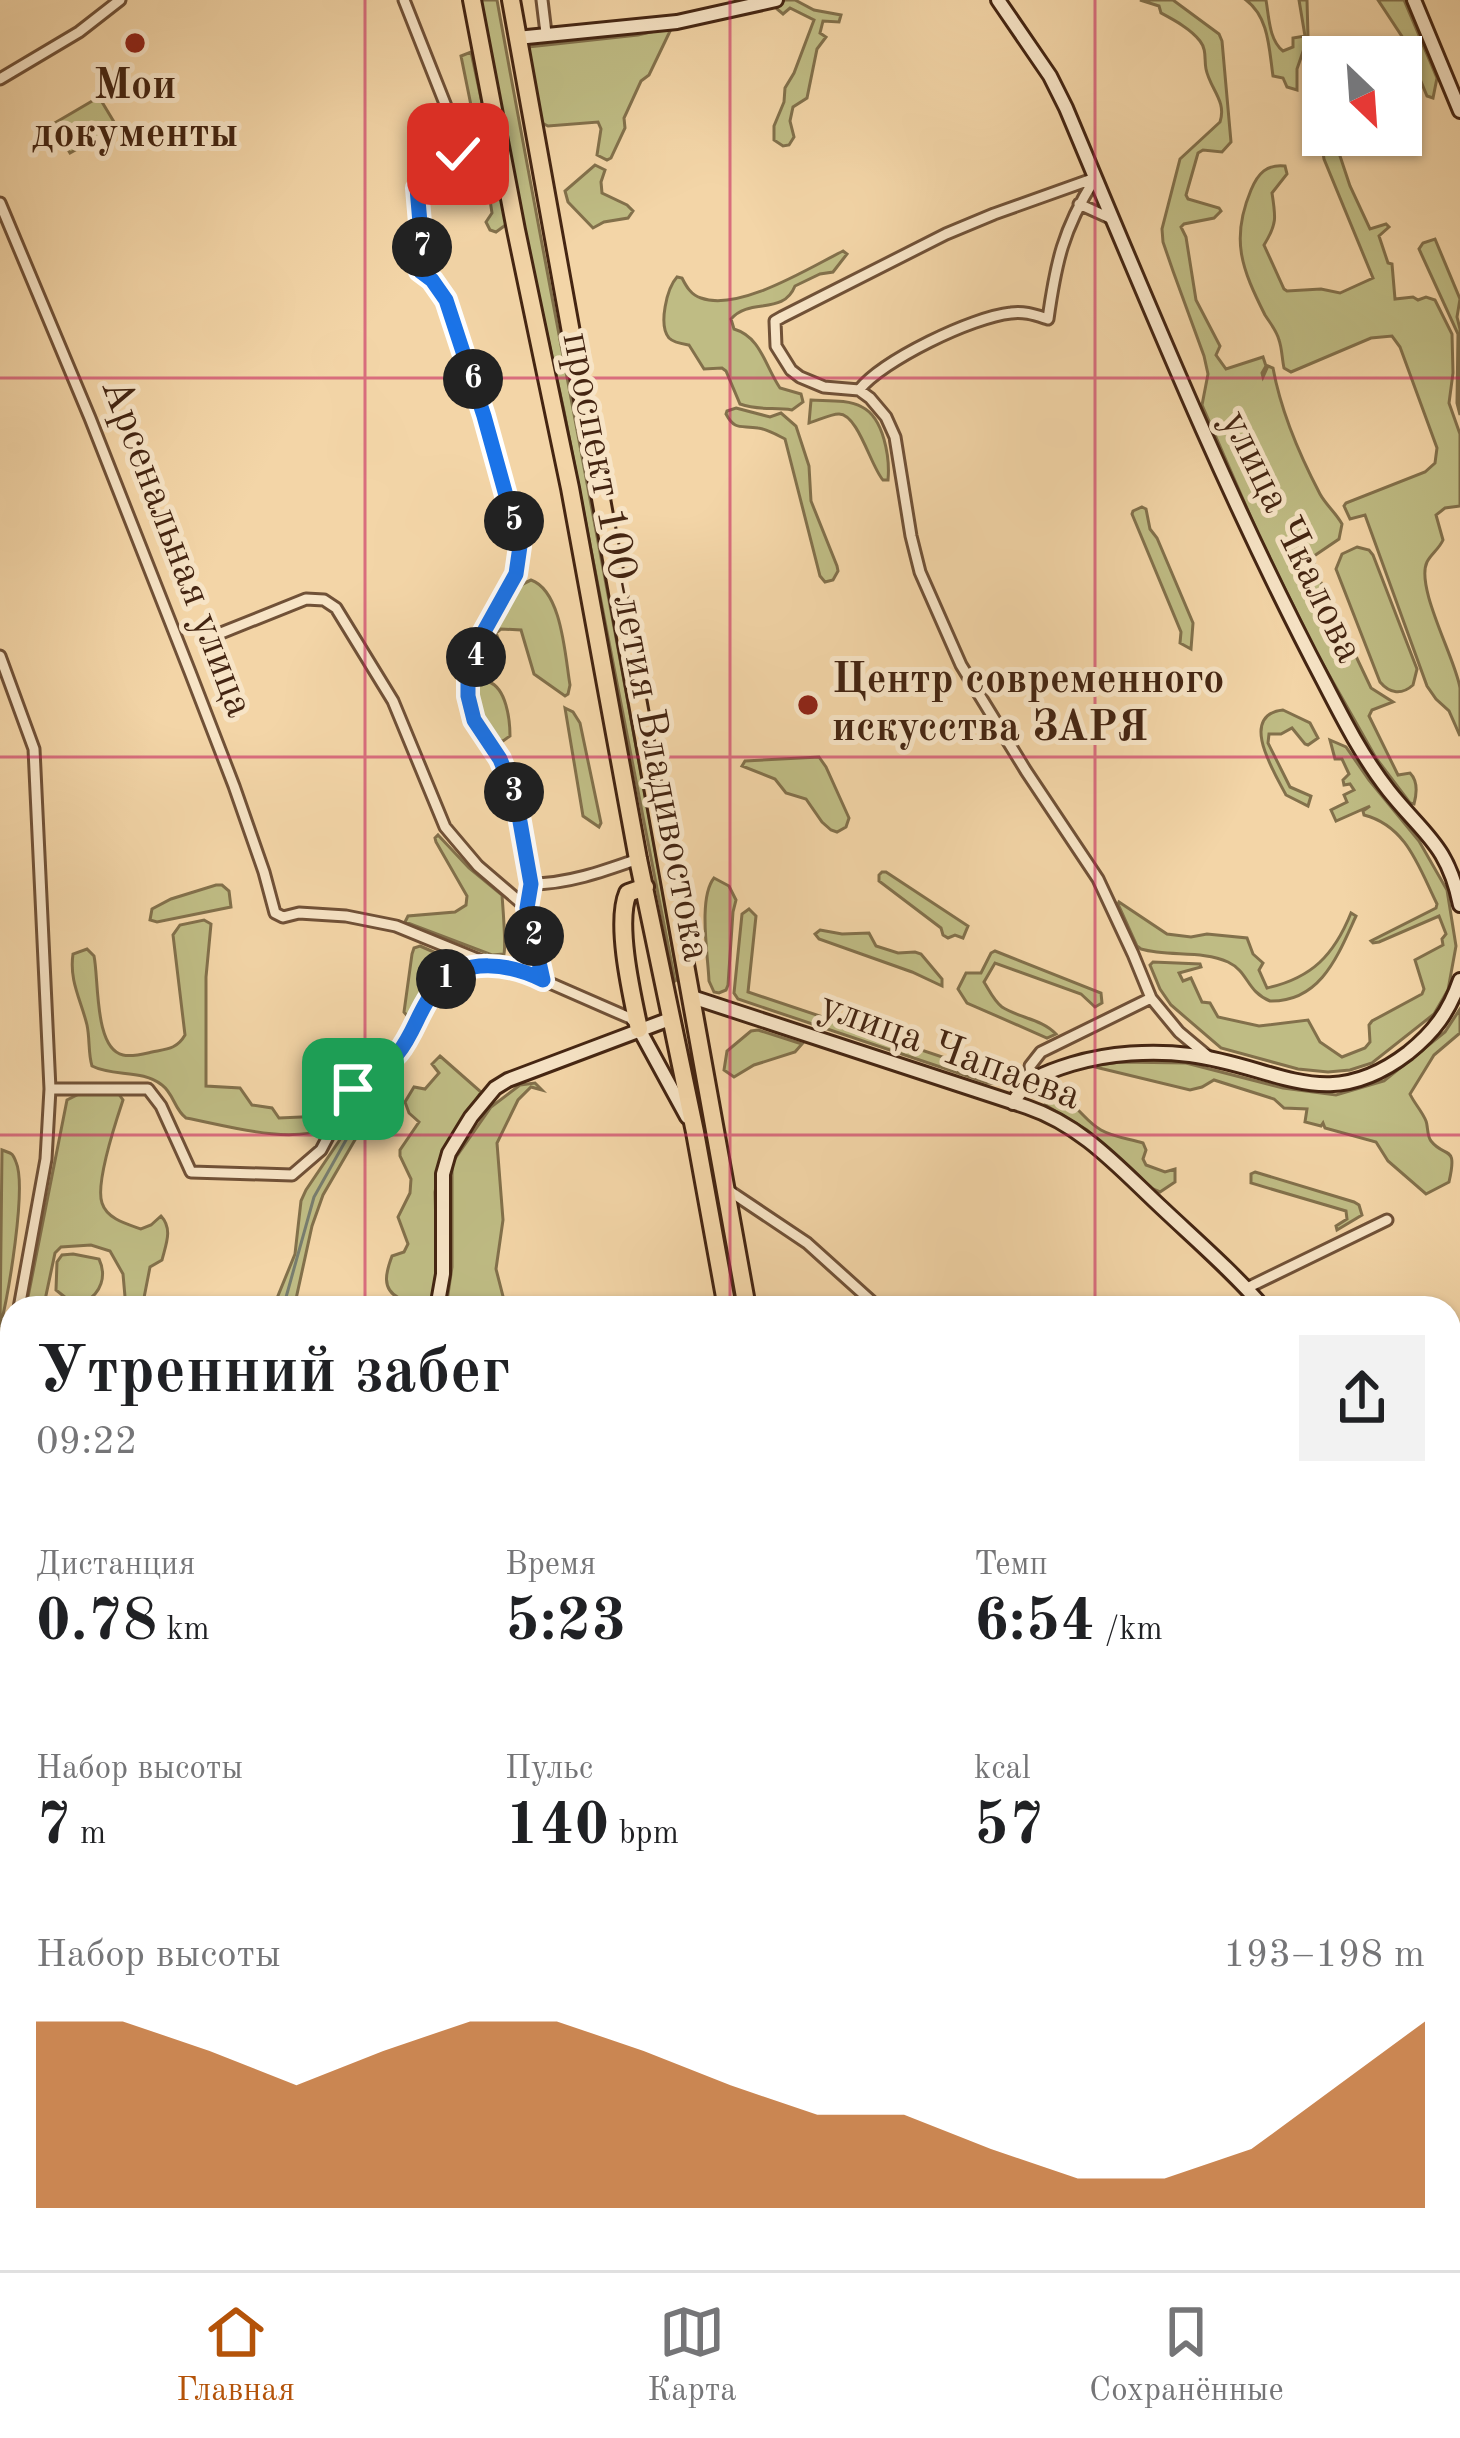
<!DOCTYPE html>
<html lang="ru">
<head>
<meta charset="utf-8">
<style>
  body { margin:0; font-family:"Old Standard TT",serif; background:#f2f2f2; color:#202124; height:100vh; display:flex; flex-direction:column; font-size:45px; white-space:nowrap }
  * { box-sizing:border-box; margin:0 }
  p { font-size:39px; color:#757577 }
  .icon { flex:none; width:66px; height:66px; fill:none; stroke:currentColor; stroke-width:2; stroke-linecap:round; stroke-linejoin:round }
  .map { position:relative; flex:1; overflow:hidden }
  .panel { position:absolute; left:0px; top:1296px; width:1461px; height:975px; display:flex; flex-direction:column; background:#fff; border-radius:36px 36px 0 0; box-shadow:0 3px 9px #0004 }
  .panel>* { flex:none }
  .needle { width:78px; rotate:155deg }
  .tools { position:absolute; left:1302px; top:36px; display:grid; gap:24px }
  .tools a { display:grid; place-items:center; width:120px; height:120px; border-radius:0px; background:#fff; box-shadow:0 3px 9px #0004; font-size:60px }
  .pin { position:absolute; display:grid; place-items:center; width:102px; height:102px; color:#fff; margin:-51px; border-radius:24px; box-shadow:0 6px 18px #0006 }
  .km { position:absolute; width:60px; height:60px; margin:-30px; border-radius:50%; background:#222; color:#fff; font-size:33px; line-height:60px; text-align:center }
  .round { display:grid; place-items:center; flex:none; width:126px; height:126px; border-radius:0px; background:#f2f2f2 }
  .headline { display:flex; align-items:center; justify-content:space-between; height:204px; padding:0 36px }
  h1 { font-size:66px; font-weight:600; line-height:90px }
  .metrics { display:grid; grid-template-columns:repeat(3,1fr); gap:18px; height:204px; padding:12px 36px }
  .metrics div { display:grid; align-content:center }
  .metrics b { font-size:60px; font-weight:600 }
  .metrics small { font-size:33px; font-weight:400 }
  .metrics p { font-size:33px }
  .chart { height:336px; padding:24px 36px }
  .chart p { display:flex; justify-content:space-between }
  .chart svg { width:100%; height:216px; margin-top:12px; fill:#b45309; opacity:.7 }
  .dock { display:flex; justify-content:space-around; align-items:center; height:168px; border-top:3px solid #e0e0e0; background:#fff; font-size:33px; color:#757577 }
  .dock a { display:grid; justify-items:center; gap:6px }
  .dock .selected { color:#b45309 }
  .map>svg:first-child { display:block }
</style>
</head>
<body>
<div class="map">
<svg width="1460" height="2270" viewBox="0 0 1460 2270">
  <rect width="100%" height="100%" fill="#f3d5a7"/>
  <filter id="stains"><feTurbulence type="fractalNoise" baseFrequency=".00167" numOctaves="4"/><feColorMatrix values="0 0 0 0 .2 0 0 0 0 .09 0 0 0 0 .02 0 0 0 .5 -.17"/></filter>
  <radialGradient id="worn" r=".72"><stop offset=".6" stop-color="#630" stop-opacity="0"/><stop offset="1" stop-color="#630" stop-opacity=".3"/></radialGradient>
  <path fill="#bfbc84" stroke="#82704b" stroke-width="3" d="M481,0H497C556,327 621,652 678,979L675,981L564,411L514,185Z
    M785,0H795L814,10L841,15L839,22L823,21L820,33L826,37L817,49L807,98L793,107L790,121L794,137L789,145L783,146L774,140V126L784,102L785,88L794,73L814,20L790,8L783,14L777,9L778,4Z
    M1140,0H1173L1219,34L1222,41L1231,142L1222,152L1203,150L1198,153L1186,195L1188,199L1219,208L1221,211L1214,218L1184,224L1181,227L1186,237L1196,300L1220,346L1216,355L1226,369L1263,357L1266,366L1262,373L1263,377L1268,366L1273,368C1281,412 1299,454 1320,494C1326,505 1336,513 1342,524L1339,539L1314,556L1315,570L1371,688L1393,702L1372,710L1369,716L1398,775L1410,773C1418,781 1417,793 1414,804L1410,803L1376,758L1316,652L1259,536L1202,405L1208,374L1204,356L1173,271L1163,242L1162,229L1180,159L1220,122C1227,101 1210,89 1206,69C1204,59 1207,50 1200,41C1191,29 1174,20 1161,13L1159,6Z
    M1246,0H1266C1269,17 1269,40 1283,51L1293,47V38L1305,36L1299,0H1307L1308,37L1297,69V90L1287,87L1283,78L1273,76C1269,49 1269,17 1246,0Z
    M1378,0H1404L1437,78L1433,98L1427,96L1403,38Z
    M672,27L649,75L641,81L624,118L625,128L611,158L607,160L597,155L601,129L598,122L548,126L540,122L528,47L638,35Z
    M471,52L504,205L507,224L496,232L490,230L486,222L492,213L488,187L476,175L477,135L461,56Z
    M1310,67L1323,108V135H1333L1350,186L1370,229L1386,224L1389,227L1379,236L1388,263L1392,264L1395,299L1413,297L1418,300L1426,297L1435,300L1452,334L1453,373L1449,403L1460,434V506L1445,508L1436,515L1443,540C1439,549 1431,554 1427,562C1415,587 1456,660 1460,688C1460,703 1460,721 1460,736L1449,711L1436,699L1427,686L1365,515L1350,519L1344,506L1346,503L1425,472L1435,463L1437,448L1400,347L1392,336L1371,338L1291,372L1284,368C1282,359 1282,348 1279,340C1277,331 1270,323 1265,315C1242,269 1230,240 1251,190C1258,173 1267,164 1285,166L1287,174L1272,193C1276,218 1277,224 1264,245L1284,289L1287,291L1321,289L1340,293L1373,278L1324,159Z
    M99,97L117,127L70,153L53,124Z
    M595,165L605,170L601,182L602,193L627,205L633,211L628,218L604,222L593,228L568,202L565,191Z
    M1435,239L1460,299L1457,317L1460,329V415L1457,403L1458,334L1419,249L1423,243Z
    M843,251L847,254L833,272L820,274L795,286C783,316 750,297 731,319L734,329C761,337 765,366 780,388L801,394L803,402L792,410C774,407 759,411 740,404L726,371L722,368L704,369L689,345C683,344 674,343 669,338C658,325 667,288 677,277L682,278C686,286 691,295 701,298C739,312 809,268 843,251Z
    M811,400C826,401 848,399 862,407C884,418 890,458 888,480H883C871,467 858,414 839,414C830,414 817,421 809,423Z
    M736,408L770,417L781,413L796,426L809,466L811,501L837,566L838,571L833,580L825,582L820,576L785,439C777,435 767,429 758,428C741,425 735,431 726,414L727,411Z
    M1142,507L1146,509L1150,529L1157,538L1193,623L1191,649L1180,643L1181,632L1132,514L1133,511Z
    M1357,547L1369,550L1373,555L1417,669L1413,685C1402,695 1390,694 1380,682L1336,569L1342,554Z
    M531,580C562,591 565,656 570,685L568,694L565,696L534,674L521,630L501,629L496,633L498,638L494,642L489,638C491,617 511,588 531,580Z
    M489,682C506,688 510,719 510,736L503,741L491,739L477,717L470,689L477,683Z
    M565,708L573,712L580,723L601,823L599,827L583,816Z
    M1283,710L1310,723L1318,738L1308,745L1305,744L1292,728L1281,734H1269L1268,743L1290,787L1311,796L1308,806L1286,795C1274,772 1238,715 1283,710Z
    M1330,740L1346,747L1369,780L1419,841L1447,890L1456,946L1448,990L1434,1014L1372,1063L1350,1070L1328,1072L1298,1069L1221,1048L1171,1005L1160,989L1150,965L1153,962L1200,964L1201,967L1179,973L1183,981L1191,978L1202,1002L1210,1003L1218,1017L1259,1026L1308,1020L1320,1042L1342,1057L1365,1048L1370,1042L1369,1025L1372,1021L1422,994L1424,989L1415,960L1443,945L1442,939L1446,934L1439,916L1379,942L1373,943L1371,941L1436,908L1437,904C1419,868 1407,826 1364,815L1363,811L1370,806L1336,821L1331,810L1347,802L1344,795L1354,790L1350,784L1344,785L1343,780L1349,774L1342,759H1335Z
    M819,757L826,767L849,818L846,827L837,832L831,830L822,822L806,799L786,793L775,779L742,766L745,761Z
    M438,835L469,868L502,895C503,909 506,943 504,954L492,955L405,922L408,916L455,912L466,905L467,896L436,842L435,838Z
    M882,872H886L968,926L963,938L955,935L948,938L943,935L941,928L879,881V875Z
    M714,878L729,886L736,900L733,912L728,985L726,990L719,993L714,992L709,981C708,955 698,898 714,878Z
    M216,885H222L229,891L231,907L157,922L150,920L152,909L171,899Z
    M1119,902L1167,934L1191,937L1207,934L1247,938L1253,954L1263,963L1259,970L1267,988C1312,978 1334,955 1351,913L1356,916C1338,955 1321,1002 1270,1001C1246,991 1249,972 1228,962C1202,950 1168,957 1141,949L1137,946L1118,904Z
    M749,909L756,916L748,992L996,1075L1005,1065L1014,1071L1012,1076L1002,1084L988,1083L738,999L734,993L742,914Z
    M204,920L211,924L206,977V1086L240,1088L252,1105L272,1108L279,1118L324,1116L343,1082L348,1083L349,1089L326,1128C289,1145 225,1125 186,1118C174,1109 174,1094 162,1085C142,1069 113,1077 92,1066C88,1053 90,1039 87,1025C81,1000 69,981 73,954L87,949L94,956C99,979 94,1049 123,1055C132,1057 143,1054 152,1052C167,1049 177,1049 185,1035L173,935L180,925Z
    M820,930L842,934L869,933L876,946L898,953L915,952L921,954L942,979V986L912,972L819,939L815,934Z
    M420,946L459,963L437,976L427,996L409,1018L404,1012L412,954L414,948Z
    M995,951L1101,993L1102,1003L1095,1007L1081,994L995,963L984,982C989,990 994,1001 1002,1007C1019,1018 1042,1019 1056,1034L1047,1038L967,1003L958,989L966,973H981L991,953Z
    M1460,1009V1033L1434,1055L1410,1094C1414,1103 1422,1111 1426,1121C1428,1126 1427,1136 1431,1141C1445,1159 1458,1143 1449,1182L1426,1194L1388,1161L1376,1142L1325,1128L1323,1123L1321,1126L1305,1122L1307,1109L1284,1108L1274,1099L1214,1080L1202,1087L1190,1090L1091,1066L1120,1062L1186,1063L1283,1088L1336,1095L1384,1081L1445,1032Z
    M758,1030L802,1044L795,1052L754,1065L734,1077L724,1070L727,1051L751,1031Z
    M440,1056L481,1092L442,1151L435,1192L437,1263L432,1308H399V1298C381,1289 386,1272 392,1256L404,1252L408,1244L398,1217L410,1193L411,1179L400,1156V1150L419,1122L409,1113L405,1102L414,1087L425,1089L439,1073L432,1064Z
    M535,1083L542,1090L531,1087L518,1100L497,1143L503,1220L496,1269L506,1308H446L452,1267V1163L491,1107L520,1085Z
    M118,1093L123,1100C116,1121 95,1183 102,1203C107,1219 127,1224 141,1229L151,1225L161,1216C173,1229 166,1244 162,1260L150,1267L142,1308H126L123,1274L110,1251L91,1245L61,1247L55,1253L45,1300L34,1307L27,1302L67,1100L79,1094Z
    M1049,1098C1079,1100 1079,1117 1101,1130C1113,1137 1130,1139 1143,1143L1146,1150L1143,1159L1146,1165L1165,1172L1175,1169V1182L1160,1192L1153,1189L1087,1130L1047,1106L1044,1101Z
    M366,1101L372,1105L370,1114L323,1195L312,1226L294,1308H273L295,1254L301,1201L306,1190Z
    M2,1150C12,1154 12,1152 16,1162C27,1187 8,1297 0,1327Z
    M1255,1172L1354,1202L1359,1205L1362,1215L1337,1230L1336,1226L1347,1219L1346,1211L1251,1183V1174Z
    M73,1254L99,1259C107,1276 101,1293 85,1302L66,1298L56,1290L57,1262L62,1255Z
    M1449,2157L1460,2176V2270H1354L1362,2259H1449Z
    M948,2259H1273L1276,2270H945Z"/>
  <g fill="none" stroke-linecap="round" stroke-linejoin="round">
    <path stroke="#787d6e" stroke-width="3" d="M283,1308L314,1197L360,1115L377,1071
      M0,2019L12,2007"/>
    <defs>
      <path id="street" d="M404,0L459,139L455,160L417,188L423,258L420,271L432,280L447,300L468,362L520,546L516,574L482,635L468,680V696L474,720L500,759L516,799L531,884L527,908L543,980
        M542,0L546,33
        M0,79L79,32L120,0
        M1095,178L994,214L946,234L782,317L775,321L776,346L791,370L800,377L824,387L859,390L870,398L886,417L895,437L911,536L920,572L961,665L1026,771L1098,879L1133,954L1151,998L1179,1032L1210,1058
        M0,203L90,418L190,672L234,786L264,872L275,913L283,917L299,913L346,916L396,926L489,964L536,977L630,1018L635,1023
        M1079,204L1112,219
        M859,390C883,360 972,317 1011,313C1024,311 1035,315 1048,319C1056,262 1063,230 1094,180
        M211,637L306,599L324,600L336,608L393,701L445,827L478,866L527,908
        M0,656L34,749L50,1089L46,1159L19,1308
        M531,884C568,884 604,871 638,859
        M1032,1079L1030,1066L1041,1052L1151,998
        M50,1089H148L161,1106L191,1172L292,1175L321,1150L353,1089L363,1077L392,1059L400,1050C428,1002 429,977 489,964
        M728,1190L807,1243L879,1308
        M1247,1288L1387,1220
        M0,1384L12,1334
        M0,1806L12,1809
        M0,2036L12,2030
        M349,2259L355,2270
        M23,2270L30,2259
        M438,2270L448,2259"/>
      <path id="secondary" d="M998,0L1050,76L1066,108C1147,301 1226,496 1324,682C1343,719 1363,758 1389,791C1424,835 1448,845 1460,905
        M1414,0L1460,111
        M517,38L677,22L776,0
        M692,997L1027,1107C1083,1126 1119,1168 1162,1208C1197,1241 1233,1272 1264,1308
        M639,1029L687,1117
        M1013,1103C1027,1078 1046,1072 1072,1064C1109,1053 1152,1050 1190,1055C1277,1066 1326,1116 1408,1053C1434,1032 1449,1012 1460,980
        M437,1308L443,1274V1174L449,1153L471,1117L495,1088L508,1080L670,1019
        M1449,1375L1460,1371
        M1449,1523L1460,1536
        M238,2259L240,2270"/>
      <path id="highway" d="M472,0L516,230L570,488L638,859L695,1132L727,1308
        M511,0L747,1308
        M639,1029C632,996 615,923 628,893L645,887
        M895,2270L898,2259
        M916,2270L919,2259"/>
    </defs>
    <use href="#street" stroke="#705137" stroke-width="15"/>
    <use href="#secondary" stroke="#442512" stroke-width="18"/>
    <use href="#highway" stroke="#442512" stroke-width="22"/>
    <use href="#street" stroke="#f7e4c6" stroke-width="9"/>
    <use href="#secondary" stroke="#f7e4c6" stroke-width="12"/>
    <use href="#highway" stroke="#f3d5a7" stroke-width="16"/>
  </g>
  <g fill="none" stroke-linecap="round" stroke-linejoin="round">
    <defs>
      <path id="route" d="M353,1089C366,1073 385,1068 398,1053C414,1034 420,1006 437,987C464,956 511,964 543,980L527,908L531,884L516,799L500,759L474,720L468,696V680L482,635L516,574L520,546L484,416L446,300L432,280L420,271L423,258L417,188C429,174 450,171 458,154"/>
    </defs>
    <use href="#route" stroke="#fff" stroke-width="24"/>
    <use href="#route" stroke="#1a73e8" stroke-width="15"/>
  </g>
  <path fill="none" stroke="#c2185b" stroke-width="3" stroke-opacity="0.55" d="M365,0V1308M730,0V1308M1095,0V1308M0,378H1460M0,757H1460M0,1135H1460M0,1513H12M1449,1513H1460M0,1892H12M1449,1892H1460M365,2259V2270M730,2259V2270M1095,2259V2270"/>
  <g fill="#8f2418" stroke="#f7e4c6" stroke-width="4.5">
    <circle cx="135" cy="43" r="12"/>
    <circle cx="808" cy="705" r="12"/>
  </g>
  <g text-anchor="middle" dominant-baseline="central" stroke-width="10" stroke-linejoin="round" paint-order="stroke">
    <g font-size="42" font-weight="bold" fill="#442512" stroke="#f7e4c6">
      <text x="135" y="87">Мои<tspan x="135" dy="48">документы</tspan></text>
      <text x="832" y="681" text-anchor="start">Центр современного<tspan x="832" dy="48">искусства ЗАРЯ</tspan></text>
    </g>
    <g font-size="42" fill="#442512" stroke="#f7e4c6">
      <text transform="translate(1291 537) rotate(64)">улица Чкалова</text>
      <text transform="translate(176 548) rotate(69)">Арсенальная улица</text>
      <text transform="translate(635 647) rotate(79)">проспект 100-летия Владивостока</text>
      <text transform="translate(950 1052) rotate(20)">улица Чапаева</text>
    </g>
  </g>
  <rect width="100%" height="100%" filter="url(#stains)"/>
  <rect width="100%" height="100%" fill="url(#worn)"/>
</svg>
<div class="tools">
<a><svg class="needle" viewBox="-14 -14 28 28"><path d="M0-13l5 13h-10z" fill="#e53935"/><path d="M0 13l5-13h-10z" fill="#757577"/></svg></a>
</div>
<div class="pin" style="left:353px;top:1089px;background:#1e9e55"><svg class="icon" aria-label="arrive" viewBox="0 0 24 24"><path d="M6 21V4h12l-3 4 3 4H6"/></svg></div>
<div class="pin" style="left:458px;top:154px;background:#d93025"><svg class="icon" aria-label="check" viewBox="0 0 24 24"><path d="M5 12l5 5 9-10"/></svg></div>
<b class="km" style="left:446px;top:979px">1</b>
<b class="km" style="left:534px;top:936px">2</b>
<b class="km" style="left:514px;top:792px">3</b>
<b class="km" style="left:476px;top:657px">4</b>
<b class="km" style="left:514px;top:521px">5</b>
<b class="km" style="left:473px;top:379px">6</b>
<b class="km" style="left:422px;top:247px">7</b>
<section class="panel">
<div class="headline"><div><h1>Утренний забег</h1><p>09:22</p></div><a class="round"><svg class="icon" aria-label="share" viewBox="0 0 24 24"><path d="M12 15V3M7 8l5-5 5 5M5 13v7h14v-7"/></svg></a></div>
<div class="metrics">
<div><p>Дистанция</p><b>0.78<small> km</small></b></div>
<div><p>Время</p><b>5:23</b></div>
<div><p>Темп</p><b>6:54<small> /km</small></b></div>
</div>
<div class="metrics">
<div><p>Набор высоты</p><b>7<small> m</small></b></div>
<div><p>Пульс</p><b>140<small> bpm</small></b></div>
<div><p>kcal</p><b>57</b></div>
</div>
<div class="chart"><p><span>Набор высоты</span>193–198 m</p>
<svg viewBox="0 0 160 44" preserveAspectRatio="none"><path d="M0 44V6L10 6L20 12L30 19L40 12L50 6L60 6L70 12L80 19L90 25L100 25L110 32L120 38L130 38L140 32L150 19L160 6V44z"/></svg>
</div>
</section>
</div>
<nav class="dock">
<a class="selected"><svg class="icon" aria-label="home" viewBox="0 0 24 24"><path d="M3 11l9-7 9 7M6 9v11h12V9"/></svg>Главная</a>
<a><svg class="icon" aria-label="map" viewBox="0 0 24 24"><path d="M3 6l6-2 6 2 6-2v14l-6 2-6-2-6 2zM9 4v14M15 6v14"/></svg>Карта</a>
<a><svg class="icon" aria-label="saved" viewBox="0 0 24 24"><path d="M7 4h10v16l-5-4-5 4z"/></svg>Сохранённые</a>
</nav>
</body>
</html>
